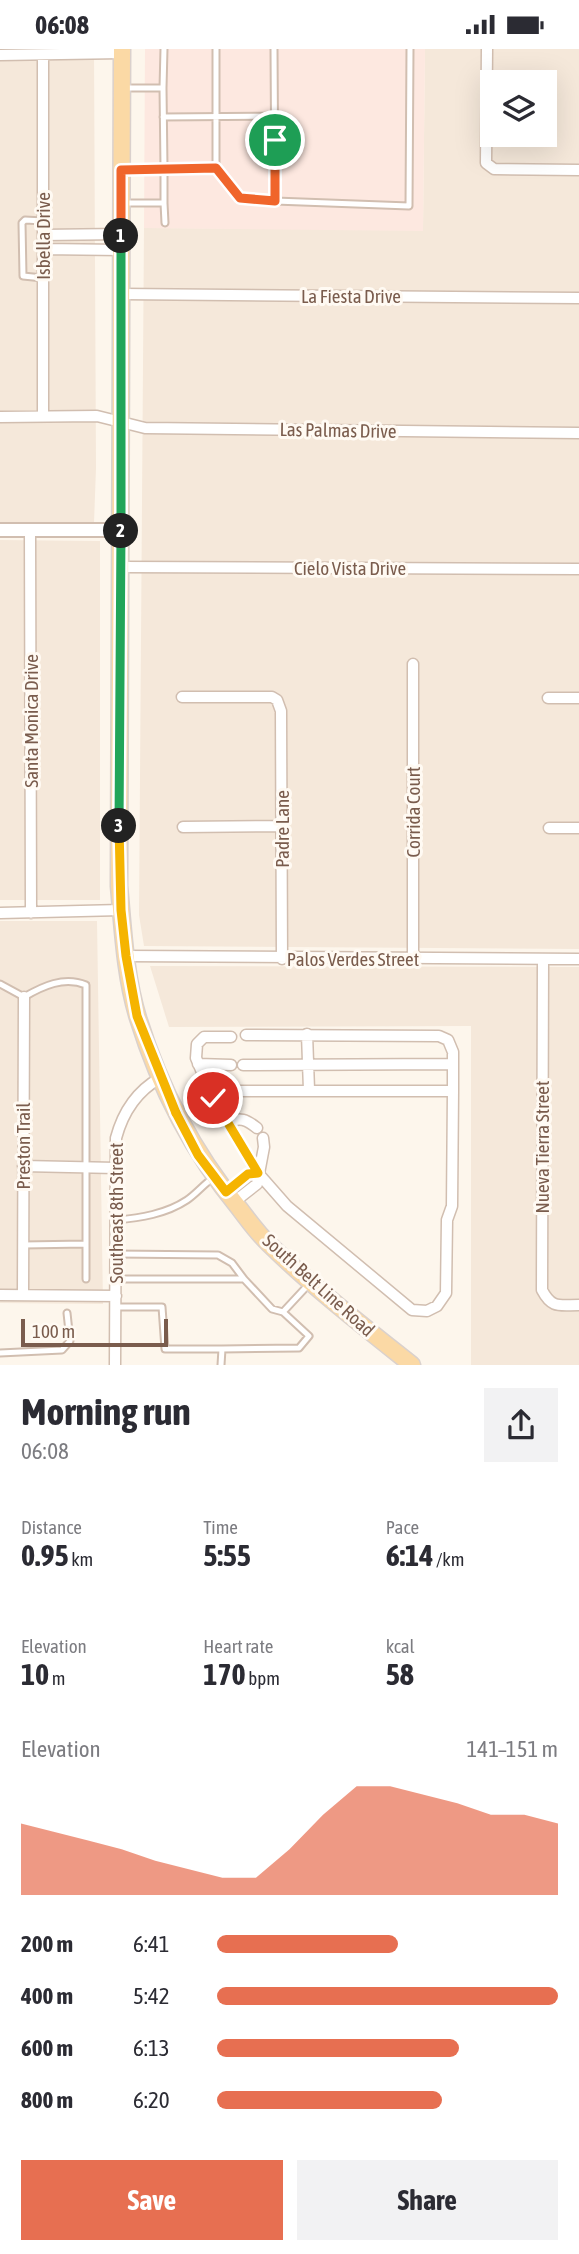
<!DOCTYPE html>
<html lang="en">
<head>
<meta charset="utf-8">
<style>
  body { margin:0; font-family:"Asap Condensed",sans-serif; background:#f2f2f3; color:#2b2b33; height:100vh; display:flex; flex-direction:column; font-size:26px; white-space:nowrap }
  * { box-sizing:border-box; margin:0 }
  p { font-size:23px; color:#7c7c81 }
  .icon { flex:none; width:38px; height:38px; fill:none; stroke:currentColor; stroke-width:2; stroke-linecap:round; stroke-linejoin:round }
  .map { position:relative; height:1316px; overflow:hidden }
  .drawer { display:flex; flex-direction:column; background:#fff; flex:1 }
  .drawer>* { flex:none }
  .fabs { position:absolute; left:480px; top:21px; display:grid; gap:14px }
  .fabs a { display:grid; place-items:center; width:77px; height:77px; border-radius:0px; background:#fff; box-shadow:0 7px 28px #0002; font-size:35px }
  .scale { position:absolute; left:21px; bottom:18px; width:147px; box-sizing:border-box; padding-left:7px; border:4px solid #7a5c4d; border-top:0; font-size:19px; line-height:24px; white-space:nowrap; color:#7a5c4d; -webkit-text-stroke:5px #fffaf3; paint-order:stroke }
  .pin { position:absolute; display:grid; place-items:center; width:60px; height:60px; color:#fff; margin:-30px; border:4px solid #fff; border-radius:50%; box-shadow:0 2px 7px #0007 }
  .km { position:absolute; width:35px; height:35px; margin:-18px; border-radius:50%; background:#222; color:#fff; font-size:19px; line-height:35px; text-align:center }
  .round { display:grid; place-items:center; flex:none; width:74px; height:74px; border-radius:0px; background:#f2f2f3 }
  .headline { display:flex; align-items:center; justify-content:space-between; height:119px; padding:0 21px }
  h1 { font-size:38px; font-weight:700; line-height:52px }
  .figures { display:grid; grid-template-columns:repeat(3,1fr); gap:10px; height:119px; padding:7px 21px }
  .figures div { display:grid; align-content:center }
  .figures b { font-size:30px; font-weight:700 }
  .figures small { font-size:19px; font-weight:400 }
  .figures p { font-size:19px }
  .chart { height:196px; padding:14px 21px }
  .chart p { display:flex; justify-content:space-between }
  .chart svg { width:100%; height:126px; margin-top:7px; fill:#e76f51; opacity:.7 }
  .cta { display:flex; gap:14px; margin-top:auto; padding:14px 21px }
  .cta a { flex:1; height:80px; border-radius:0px; background:#e76f51; color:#fff; font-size:28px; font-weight:700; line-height:80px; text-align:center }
  .cta a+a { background:#f2f2f3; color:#2b2b33 }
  ul { padding:0 21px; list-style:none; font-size:23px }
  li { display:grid; grid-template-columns:112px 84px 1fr; align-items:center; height:52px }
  li i { height:18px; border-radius:9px; background:#e76f51 }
  .status { display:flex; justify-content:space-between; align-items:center; height:49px; padding:0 35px; background:#fff; direction:ltr }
  .status svg { height:19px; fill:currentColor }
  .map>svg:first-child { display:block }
</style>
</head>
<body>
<div class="status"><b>06:08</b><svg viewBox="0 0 49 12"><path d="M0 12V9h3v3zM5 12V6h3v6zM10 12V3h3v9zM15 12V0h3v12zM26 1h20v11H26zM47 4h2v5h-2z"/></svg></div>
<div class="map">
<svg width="579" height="1316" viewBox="0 0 579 1316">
  <rect width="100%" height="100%" fill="#fdf6ec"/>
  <path fill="#f5e8da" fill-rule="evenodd" d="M0,0H94L96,419L94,474H0Z
    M425,0H579V900L144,897L139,866L144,179L423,180ZM492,33H544V86H492Z
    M0,491L100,492V851H0Z
    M0,872H97L103,1255L0,1254Z
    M150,917L579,918V1316H471V977L169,978Z"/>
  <path fill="#fde8e0" d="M145,0H425L423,182L144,179Z"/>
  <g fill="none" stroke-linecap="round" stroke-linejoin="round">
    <defs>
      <path id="service" d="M124,39H163L164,0
        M163,68L275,67
        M216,119V0
        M125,121L164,119L163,39
        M275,152L409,157L410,0
        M125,154H164V119H216L240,149L275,152L274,0
        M164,154L165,174
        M43,229L23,227L22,174L25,171L43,172
        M0,935L24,948C43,937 64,927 86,936V1230
        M116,1171C140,1169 166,1165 187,1151C196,1145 204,1135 213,1129
        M23,1196L86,1195
        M116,1205L218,1206L232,1214L244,1230
        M116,1230H244L272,1260L283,1263
        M116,1258H162L165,1300H222
        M0,1304L62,1301L70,1292L67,1264
        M221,1316L222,1300L299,1299L309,1287L283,1263L309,1235"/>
      <path id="minor" d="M487,0L486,114L494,120L579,121
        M0,6L122,4
        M43,186L121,185
        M43,200L121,201
        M122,245L579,249
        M0,368L97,367L145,379L579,384
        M43,368V6
        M30,481L31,864
        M121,518L579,520
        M413,615V911
        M182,648H272L277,651L281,662L282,910
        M548,649H579
        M183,778L283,777
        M549,779H579
        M0,864L121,861
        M126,907L579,910
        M543,911L542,1241C552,1260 559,1256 579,1256
        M307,985L309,1041
        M246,986L439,987L448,991L453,1003V1042
        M198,1015L231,1016
        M243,1016L453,1015
        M213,1049L236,1042H453L452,1157L447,1171L446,1244L437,1257L427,1262L412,1261L287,1157L258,1124L213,1049L196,1009L197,995L204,988H231
        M228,1074C239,1067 247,1071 257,1079
        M23,1117L116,1119
        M226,1143L248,1125L258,1124
        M234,1153L257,1135L264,1098L263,1089
        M0,1246L116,1247
        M23,1246L24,948
        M115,1316L116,1089C123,1063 137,1042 160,1029"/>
      <path id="tertiary" d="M0,481H121"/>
      <path id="primary" d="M122,0L119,837C123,880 125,927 138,969C160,1040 192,1102 239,1159C249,1172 258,1185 270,1196C314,1239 363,1277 412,1316"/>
    </defs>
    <use href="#service" stroke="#d1beb0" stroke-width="9"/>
    <use href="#minor" stroke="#d1beb0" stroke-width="13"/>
    <use href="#tertiary" stroke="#d1beb0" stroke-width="16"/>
    <use href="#primary" stroke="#dad1cd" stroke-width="19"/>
    <use href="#service" stroke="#fff" stroke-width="5"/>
    <use href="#minor" stroke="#fff" stroke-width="10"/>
    <use href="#tertiary" stroke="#fff" stroke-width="12"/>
    <use href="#primary" stroke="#fbd9a5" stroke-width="16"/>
  </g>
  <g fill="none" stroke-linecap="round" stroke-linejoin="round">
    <defs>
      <path id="split-1" d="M121,187V121L216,119L240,149L275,152V91"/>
      <path id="split-2" d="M121,482V187"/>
      <path id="split-3" d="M119,777L121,482"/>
      <path id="split-4" d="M119,777L121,861L126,907L137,967L176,1064"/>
      <path id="split-5" d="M176,1064L198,1106L226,1143L248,1125L258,1124L213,1049"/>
    </defs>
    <use href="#split-1" stroke="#fff" stroke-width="14"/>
    <use href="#split-2" stroke="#fff" stroke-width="14"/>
    <use href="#split-3" stroke="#fff" stroke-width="14"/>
    <use href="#split-4" stroke="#fff" stroke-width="14"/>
    <use href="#split-5" stroke="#fff" stroke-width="14"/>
    <use href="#split-1" stroke="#f0652b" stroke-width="9"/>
    <use href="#split-2" stroke="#22a559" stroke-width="9"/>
    <use href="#split-3" stroke="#22a559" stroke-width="9"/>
    <use href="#split-4" stroke="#f5b400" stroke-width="9"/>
    <use href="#split-5" stroke="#f5b400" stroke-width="9"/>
  </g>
  <g text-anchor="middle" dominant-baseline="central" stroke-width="6" stroke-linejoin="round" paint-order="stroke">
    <g font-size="19" fill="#7a5c4d" stroke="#fffaf3">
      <text transform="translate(43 187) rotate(-90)">Isbella Drive</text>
      <text x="351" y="247">La Fiesta Drive</text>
      <text transform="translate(338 381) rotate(1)">Las Palmas Drive</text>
      <text x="350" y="519">Cielo Vista Drive</text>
      <text transform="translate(31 672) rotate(-90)">Santa Monica Drive</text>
      <text transform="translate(413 763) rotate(-90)">Corrida Court</text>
      <text transform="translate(282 780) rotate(-90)">Padre Lane</text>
      <text x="353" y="910">Palos Verdes Street</text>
      <text transform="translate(23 1097) rotate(-90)">Preston Trail</text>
      <text transform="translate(542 1098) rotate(-90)">Nueva Tierra Street</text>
      <text transform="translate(116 1164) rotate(-90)">Southeast 8th Street</text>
      <text transform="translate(319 1236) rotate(42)">South Belt Line Road</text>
    </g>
  </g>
</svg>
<div class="fabs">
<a><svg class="icon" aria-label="layers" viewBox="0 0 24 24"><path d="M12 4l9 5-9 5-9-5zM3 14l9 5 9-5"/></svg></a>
</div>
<div class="scale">100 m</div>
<div class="pin" style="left:275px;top:91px;background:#1e9e55"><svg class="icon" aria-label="arrive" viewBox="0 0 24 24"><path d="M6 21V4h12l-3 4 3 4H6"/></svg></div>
<div class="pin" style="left:213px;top:1049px;background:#d93025"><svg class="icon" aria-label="check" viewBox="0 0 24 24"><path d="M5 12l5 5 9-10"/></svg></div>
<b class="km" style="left:121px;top:187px">1</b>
<b class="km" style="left:121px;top:482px">2</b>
<b class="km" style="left:119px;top:777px">3</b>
</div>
<section class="drawer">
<div class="headline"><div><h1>Morning run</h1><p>06:08</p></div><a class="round"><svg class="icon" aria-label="share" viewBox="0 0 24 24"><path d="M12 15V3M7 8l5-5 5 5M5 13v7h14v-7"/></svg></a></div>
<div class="figures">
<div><p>Distance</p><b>0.95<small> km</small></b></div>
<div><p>Time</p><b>5:55</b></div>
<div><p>Pace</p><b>6:14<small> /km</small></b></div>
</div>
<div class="figures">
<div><p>Elevation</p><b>10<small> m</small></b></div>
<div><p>Heart rate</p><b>170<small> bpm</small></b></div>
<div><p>kcal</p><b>58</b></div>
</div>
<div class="chart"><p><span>Elevation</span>141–151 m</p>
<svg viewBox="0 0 160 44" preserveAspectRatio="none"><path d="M0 44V19L10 22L20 25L30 28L40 32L50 35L60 38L70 38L80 28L90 16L100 6L110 6L120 9L130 12L140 16L150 16L160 19V44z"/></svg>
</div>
<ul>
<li><b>200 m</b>6:41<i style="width:53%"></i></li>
<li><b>400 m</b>5:42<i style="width:100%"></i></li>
<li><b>600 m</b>6:13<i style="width:71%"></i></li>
<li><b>800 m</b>6:20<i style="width:66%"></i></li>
</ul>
<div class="cta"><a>Save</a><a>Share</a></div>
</section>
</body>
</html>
